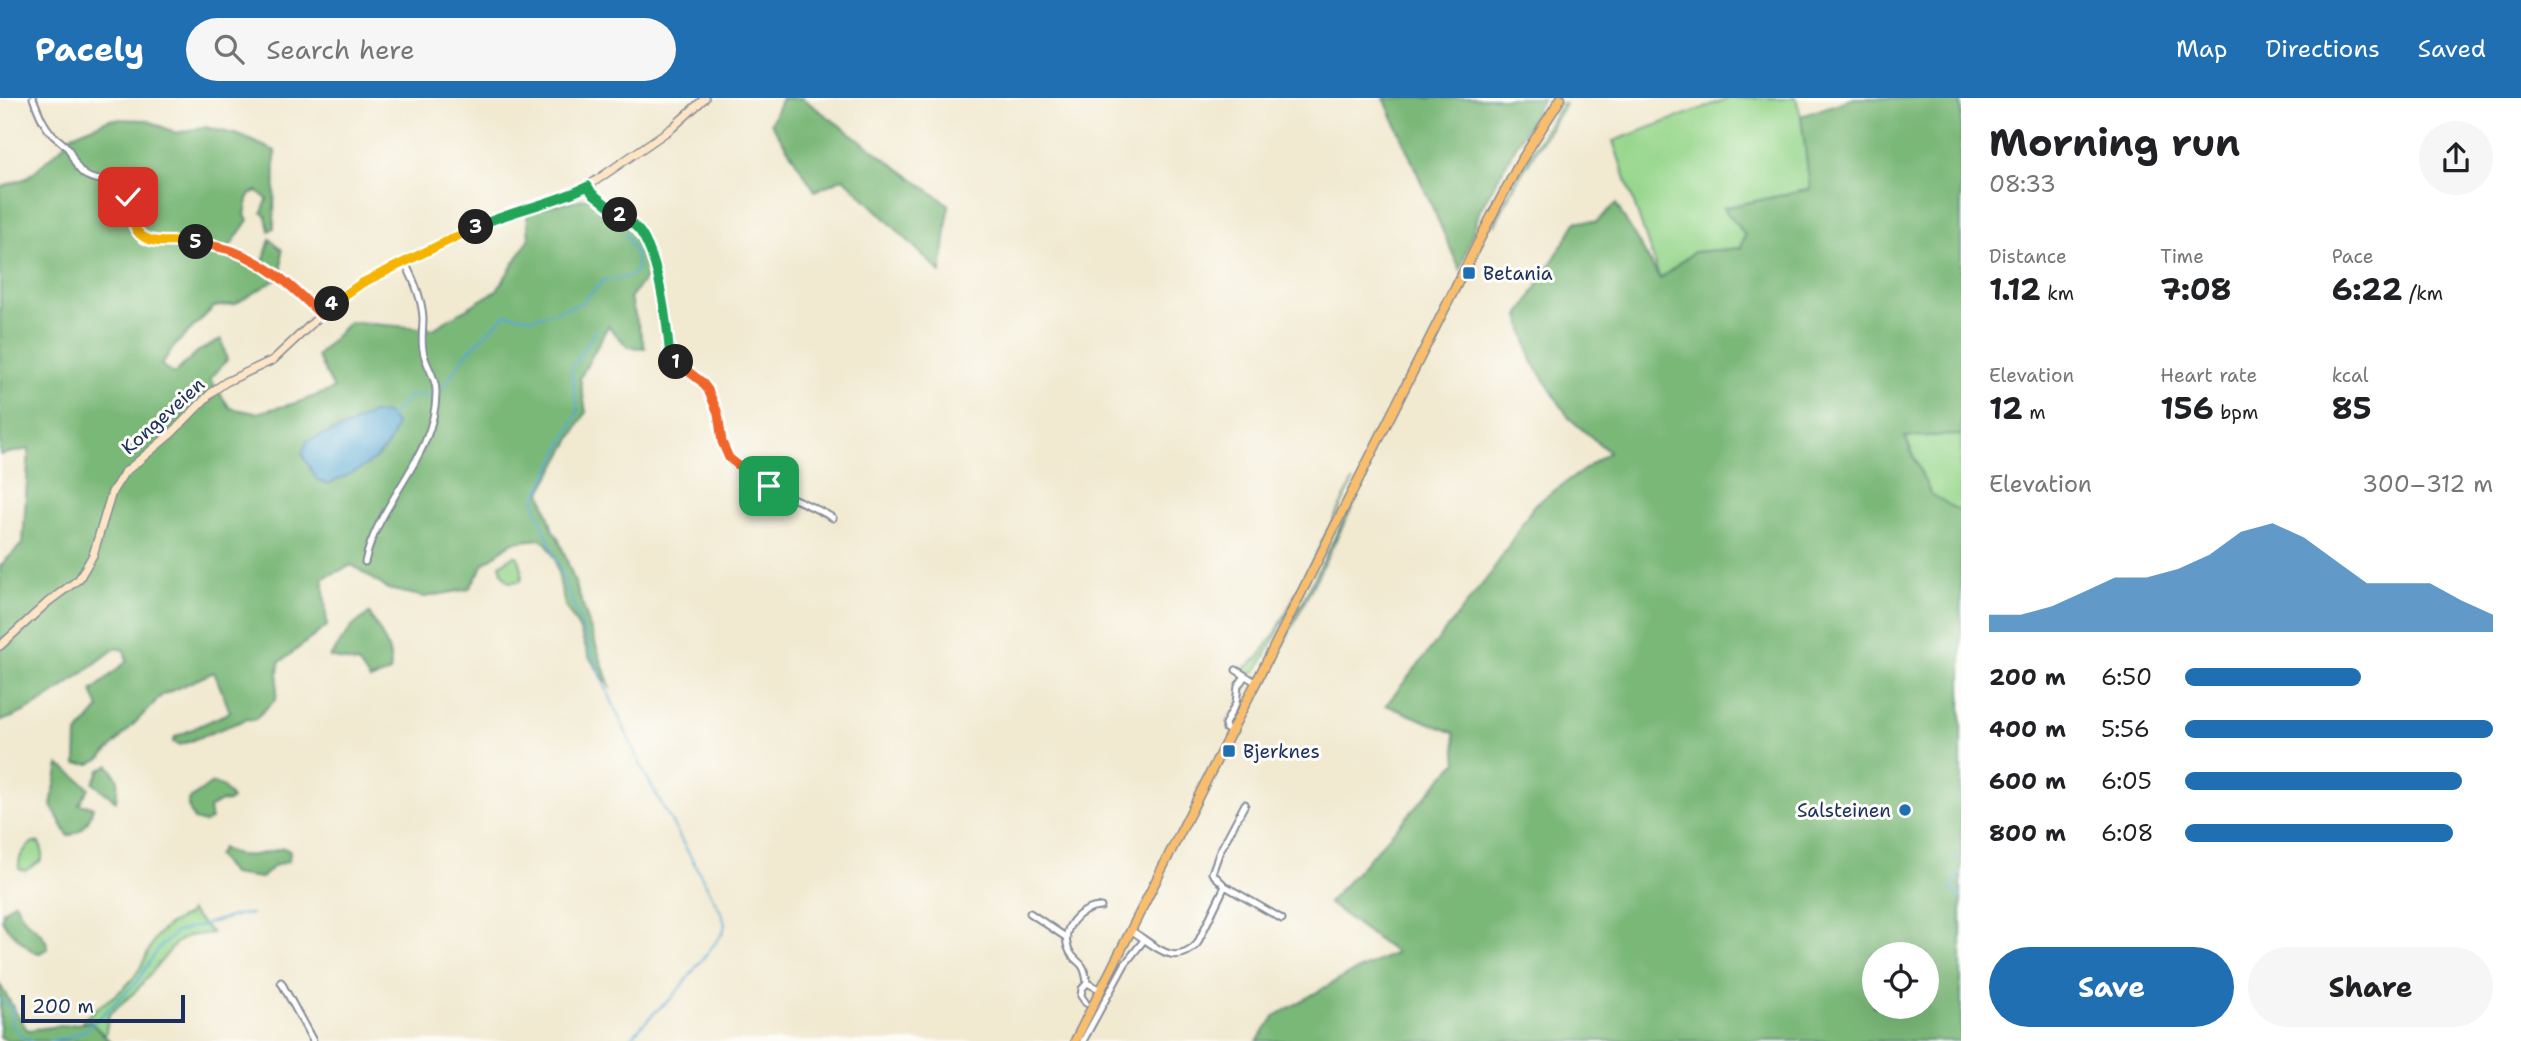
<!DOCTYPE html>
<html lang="en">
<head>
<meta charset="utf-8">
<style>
  body { margin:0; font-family:"Shantell Sans",sans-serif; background:#f6f6f6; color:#202124; height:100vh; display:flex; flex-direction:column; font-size:26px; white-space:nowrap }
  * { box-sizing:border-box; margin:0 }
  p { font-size:23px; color:#757577 }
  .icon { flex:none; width:38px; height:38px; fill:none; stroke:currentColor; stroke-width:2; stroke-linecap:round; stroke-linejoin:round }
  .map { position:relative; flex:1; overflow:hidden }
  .sheet { display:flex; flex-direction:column; background:#fff; width:560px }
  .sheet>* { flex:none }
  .buttons { position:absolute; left:1862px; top:844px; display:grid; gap:14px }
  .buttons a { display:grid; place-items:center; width:77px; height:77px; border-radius:50%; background:#fff; box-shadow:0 7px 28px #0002; font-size:35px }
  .scale { position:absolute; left:21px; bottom:18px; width:164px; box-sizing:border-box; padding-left:7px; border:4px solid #1b2f5e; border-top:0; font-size:19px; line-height:24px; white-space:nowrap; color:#1b2f5e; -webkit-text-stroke:5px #fdfcf7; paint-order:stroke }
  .pin { position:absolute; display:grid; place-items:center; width:60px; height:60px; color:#fff; margin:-30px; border-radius:14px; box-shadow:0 4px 10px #0006 }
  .km { position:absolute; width:35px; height:35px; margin:-18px; border-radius:50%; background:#222; color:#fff; font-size:19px; line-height:35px; text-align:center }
  .round { display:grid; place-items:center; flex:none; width:74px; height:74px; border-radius:37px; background:#f6f6f6 }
  .headline { display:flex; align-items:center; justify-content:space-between; height:119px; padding:0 28px }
  h1 { font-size:38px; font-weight:700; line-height:52px }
  .stats { display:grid; grid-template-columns:repeat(3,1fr); gap:10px; height:119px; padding:7px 28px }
  .stats div { display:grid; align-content:center }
  .stats b { font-size:30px; font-weight:700 }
  .stats small { font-size:19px; font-weight:400 }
  .stats p { font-size:19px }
  .chart { height:196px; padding:14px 28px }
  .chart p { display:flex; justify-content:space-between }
  .chart svg { width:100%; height:126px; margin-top:7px; fill:#1f6fb2; opacity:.7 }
  .action { display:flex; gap:14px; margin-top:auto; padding:14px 28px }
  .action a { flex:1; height:80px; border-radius:42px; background:#1f6fb2; color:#fff; font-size:28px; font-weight:700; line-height:80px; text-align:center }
  .action a+a { background:#f6f6f6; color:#202124 }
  ul { padding:0 28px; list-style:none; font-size:23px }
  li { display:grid; grid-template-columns:112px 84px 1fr; align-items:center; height:52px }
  li i { height:18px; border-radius:9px; background:#1f6fb2 }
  header { display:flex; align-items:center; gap:42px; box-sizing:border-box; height:98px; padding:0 35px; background:#1f6fb2; color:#fff }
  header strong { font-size:33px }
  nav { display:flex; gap:38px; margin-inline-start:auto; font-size:24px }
  .search { width:490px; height:63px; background:#f6f6f6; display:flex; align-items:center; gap:18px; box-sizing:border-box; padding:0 24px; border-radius:38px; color:#757577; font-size:26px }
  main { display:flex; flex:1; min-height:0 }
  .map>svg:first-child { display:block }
</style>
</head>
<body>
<header>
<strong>Pacely</strong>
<div class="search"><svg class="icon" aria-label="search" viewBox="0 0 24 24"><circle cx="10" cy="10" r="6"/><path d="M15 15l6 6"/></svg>Search here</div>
<nav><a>Map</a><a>Directions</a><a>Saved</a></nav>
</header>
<main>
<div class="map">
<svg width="1961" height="943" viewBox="0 0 1961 943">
  <rect width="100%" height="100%" fill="#fdfcf7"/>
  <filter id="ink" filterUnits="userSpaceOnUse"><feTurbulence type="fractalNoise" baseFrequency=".0143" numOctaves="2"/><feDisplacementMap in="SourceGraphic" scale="14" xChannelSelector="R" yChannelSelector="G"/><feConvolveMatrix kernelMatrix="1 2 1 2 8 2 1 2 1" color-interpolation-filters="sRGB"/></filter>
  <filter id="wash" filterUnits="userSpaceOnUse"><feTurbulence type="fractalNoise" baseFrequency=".00686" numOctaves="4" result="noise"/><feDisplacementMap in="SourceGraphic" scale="28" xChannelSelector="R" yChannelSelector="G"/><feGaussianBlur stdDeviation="1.57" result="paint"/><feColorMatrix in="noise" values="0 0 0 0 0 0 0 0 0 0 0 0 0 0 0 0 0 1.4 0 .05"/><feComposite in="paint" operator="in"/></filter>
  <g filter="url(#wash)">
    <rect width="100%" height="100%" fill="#f1e9d0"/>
    <path fill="#98d78d" stroke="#5a8376" stroke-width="2" d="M1730,0H1796L1801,18L1811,91L1724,110L1745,137L1741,150L1694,154L1660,181L1613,43Z
      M1562,5L1565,6L1515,87L1495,127L1493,126L1518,77Z
      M1961,337V414H1958L1930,395L1905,338Z
      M1364,381L1366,382L1265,583L1264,580Z
      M1353,383L1278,535L1257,572L1251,576L1244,574L1243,571L1257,561L1276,534Z
      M513,458H517C522,466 523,474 521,483L509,484L503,477L500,467Z
      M33,744L39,745L42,751V762L25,773L19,771C18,757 24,752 33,744Z
      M190,813L212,835L188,838L176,845L137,892L109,916L105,938L90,924L81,925C93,909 114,901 128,886C156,857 141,836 188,817Z"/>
    <path fill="#7ab878" stroke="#4a746b" stroke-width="2" fill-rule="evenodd" d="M782,0H802L949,107L941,175L844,80L815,93L771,25Z
      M1384,0H1543L1480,112L1460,172Z
      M1854,0H1961V337L1905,339L1930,395L1961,414V943H1257L1275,918L1347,877L1396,855L1328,805L1457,664L1454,635L1386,607L1492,474L1534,407L1609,354L1569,320L1532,263L1519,218L1577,123L1596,124L1616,106L1660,181L1694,154L1741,150L1745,137L1723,110L1810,91L1801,18ZM1874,856H1927V908H1874Z
      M110,21L147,22L176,35L205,29L239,37L275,53L274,130L269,133L266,118L262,115L267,101L257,93L249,96L245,117L248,122L226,154L262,167L270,141L282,152V178L235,206L214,209L176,246L161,267L174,276L197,254L221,241L227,262L210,281L230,310L256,315L296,305L334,291L317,258L349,224L433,231L497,192L529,141L527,113L592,99L641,141L652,171L630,200L645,250L628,249L608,228L580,280L586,314L541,394L553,433L557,438C579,489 592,539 611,591L589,559L579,530L565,508L555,461L547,446L540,441L513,444L484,466L469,491L425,499L388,491L352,467L323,480L327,528L279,565L276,601L254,622L247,621L180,647L173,644L175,639L230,614L214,574L162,597L100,661L90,666H76L77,636L99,610L92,593L127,563L124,552L116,550C85,572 36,615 0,623V468L23,445L29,351L0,357V89L27,80L61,50L72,37ZM372,315L357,373L307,343L350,327Z
      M369,515C379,533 394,552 390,574L370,582L359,566L330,559L352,529Z
      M59,667L74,677L89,690L79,706L93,709C89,725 84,733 68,738L51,707Z
      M109,667L118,682L116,703L93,685L100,672Z
      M212,685L222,688L232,701L228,704L221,703L209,710L211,722L204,725L194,722L188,708L190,701Z
      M222,750C242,764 262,755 284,750L290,753L289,763L274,768L261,780L232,776L217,758Z
      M15,804C18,809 20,816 24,820C34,831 46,835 48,851L40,855L33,854L7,830L2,822L3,813Z
      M0,887C6,896 23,928 28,932L90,924L110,943H8L0,939Z"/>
    <path fill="#59a9d3" stroke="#3a6c98" stroke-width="2" d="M372,315L387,316L396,325C391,360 357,374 328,386L317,382L302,356L307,343L350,327Z"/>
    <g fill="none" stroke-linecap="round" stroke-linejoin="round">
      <path stroke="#59a9d3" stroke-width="2" d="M597,231L571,271L578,314L534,404L604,586L644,674L721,814L725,826L723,835L672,900L657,912L627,943
        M441,292L465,257L506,216L534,220L580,206L604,182L629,179L638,172L634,152L625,136
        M391,319L410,298L431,297
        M1955,759L1961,760
        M1961,775L1951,791L1961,799
        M0,902L8,907L13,917L11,925L20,937L32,943
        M49,943L73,938L87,931L137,884L158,851L176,834L238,817L251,816"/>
    </g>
  </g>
  <g filter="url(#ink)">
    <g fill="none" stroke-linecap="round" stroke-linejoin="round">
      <defs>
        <path id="minor" d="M33,0C38,13 43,27 53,37C58,42 65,46 69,52C74,62 77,73 87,78C98,85 113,79 122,88C136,102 126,131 145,141C159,147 178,141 194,144C254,155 278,175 321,217
          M588,88L592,95C607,108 627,118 639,133C659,158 667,227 670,260C692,273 712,290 718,316C722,331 719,349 730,362C754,389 802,401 833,420
          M365,464C378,403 437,358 436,293C436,278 425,267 423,252C421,242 423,231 423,220C422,200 414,182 405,165
          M1236,572L1257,585
          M1233,634L1226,631L1225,626L1236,605L1238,588L1245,578
          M1245,706L1220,753L1212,775L1225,788L1282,821
          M1101,809C1080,809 1059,831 1069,852C1076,868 1084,859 1087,885L1101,892
          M1030,815L1067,840
          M1132,833C1153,846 1174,871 1197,846L1225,788
          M281,884L313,943
          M1086,905L1081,898L1082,891L1087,885
          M1083,943L1125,866L1144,842"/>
        <path id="secondary" d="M0,548L48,504L79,481L93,457L112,394L124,375L172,335L213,293L226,284L273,262L337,202L354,189L496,120L573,95L588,88L672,30L705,0"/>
        <path id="trunk" d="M1075,943L1488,125L1519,66L1561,0"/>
      </defs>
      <use href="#minor" stroke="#868c97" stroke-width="9"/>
      <use href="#secondary" stroke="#868c97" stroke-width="10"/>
      <use href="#trunk" stroke="#868c97" stroke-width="11"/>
      <use href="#minor" stroke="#fff" stroke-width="5"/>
      <use href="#secondary" stroke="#fde5c5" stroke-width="7"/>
      <use href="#trunk" stroke="#f9be6d" stroke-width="8"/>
    </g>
  </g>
  <g fill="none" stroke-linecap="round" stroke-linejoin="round" filter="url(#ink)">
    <defs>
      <path id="split-1" d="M676,264L702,284L708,292L718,315L722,344L729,360L750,377L769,388"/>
      <path id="split-2" d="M620,117C628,122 636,128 641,135C660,164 667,225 670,260L676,264"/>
      <path id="split-3" d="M476,129C512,112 553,106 588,88L592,95L620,117"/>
      <path id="split-4" d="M332,206L362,185L476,129"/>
      <path id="split-5" d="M196,144C208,147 221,149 233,153C269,166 295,191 321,217L332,206"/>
      <path id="split-6" d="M128,99C131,108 131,118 134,127C143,152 176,141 196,144"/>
    </defs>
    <use href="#split-1" stroke="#fff" stroke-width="14"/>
    <use href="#split-2" stroke="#fff" stroke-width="14"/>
    <use href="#split-3" stroke="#fff" stroke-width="14"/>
    <use href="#split-4" stroke="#fff" stroke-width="14"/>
    <use href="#split-5" stroke="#fff" stroke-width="14"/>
    <use href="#split-6" stroke="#fff" stroke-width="14"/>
    <use href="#split-1" stroke="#f0652b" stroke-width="9"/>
    <use href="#split-2" stroke="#22a559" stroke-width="9"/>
    <use href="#split-3" stroke="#22a559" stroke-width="9"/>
    <use href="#split-4" stroke="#f5b400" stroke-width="9"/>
    <use href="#split-5" stroke="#f0652b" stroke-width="9"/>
    <use href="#split-6" stroke="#f5b400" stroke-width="9"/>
  </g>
  <g fill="#1f6fb2" stroke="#fdfcf7" stroke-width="2.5">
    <rect x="1462" y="168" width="14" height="14" rx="3.5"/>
    <rect x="1222" y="646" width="14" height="14" rx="3.5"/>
    <circle cx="1905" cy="712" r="7"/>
  </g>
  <g text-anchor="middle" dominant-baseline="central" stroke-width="6" stroke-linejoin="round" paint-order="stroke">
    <g font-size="19" fill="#1b2f5e" stroke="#fdfcf7" text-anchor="start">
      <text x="1483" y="175">Betania</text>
      <text x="1243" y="653">Bjerknes</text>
      <text x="1891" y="712" text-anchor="end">Salsteinen</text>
    </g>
    <g font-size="19" fill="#1b2f5e" stroke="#fdfcf7">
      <text transform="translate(163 318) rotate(-42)">Kongeveien</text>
    </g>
  </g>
</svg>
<div class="buttons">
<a><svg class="icon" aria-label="locate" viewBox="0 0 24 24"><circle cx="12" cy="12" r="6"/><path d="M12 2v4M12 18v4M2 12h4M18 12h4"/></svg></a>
</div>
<div class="scale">200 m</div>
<div class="pin" style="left:769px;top:388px;background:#1e9e55"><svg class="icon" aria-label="arrive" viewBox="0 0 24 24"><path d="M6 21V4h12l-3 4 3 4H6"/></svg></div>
<div class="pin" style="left:128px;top:99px;background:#d93025"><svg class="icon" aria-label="check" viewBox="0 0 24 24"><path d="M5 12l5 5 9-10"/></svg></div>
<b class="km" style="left:676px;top:264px">1</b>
<b class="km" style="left:620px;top:117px">2</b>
<b class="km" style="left:476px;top:129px">3</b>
<b class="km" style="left:332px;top:206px">4</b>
<b class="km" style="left:196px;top:144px">5</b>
</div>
<section class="sheet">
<div class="headline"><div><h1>Morning run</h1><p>08:33</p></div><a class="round"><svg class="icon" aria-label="share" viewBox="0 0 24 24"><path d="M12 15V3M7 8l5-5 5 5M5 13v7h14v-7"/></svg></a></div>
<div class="stats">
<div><p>Distance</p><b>1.12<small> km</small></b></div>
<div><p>Time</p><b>7:08</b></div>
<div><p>Pace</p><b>6:22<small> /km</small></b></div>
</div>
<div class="stats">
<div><p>Elevation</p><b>12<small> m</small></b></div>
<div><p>Heart rate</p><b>156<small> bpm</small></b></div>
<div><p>kcal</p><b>85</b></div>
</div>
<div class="chart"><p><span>Elevation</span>300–312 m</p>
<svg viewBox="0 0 160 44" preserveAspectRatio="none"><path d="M0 44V38L10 38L20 35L30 30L40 25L50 25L60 22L70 17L80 9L90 6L100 11L110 19L120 27L130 27L140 27L150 33L160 38V44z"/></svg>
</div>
<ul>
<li><b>200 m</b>6:50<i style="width:57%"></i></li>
<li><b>400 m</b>5:56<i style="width:100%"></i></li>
<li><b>600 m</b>6:05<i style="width:90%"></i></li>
<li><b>800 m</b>6:08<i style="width:87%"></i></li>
</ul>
<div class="action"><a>Save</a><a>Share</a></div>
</section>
</main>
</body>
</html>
